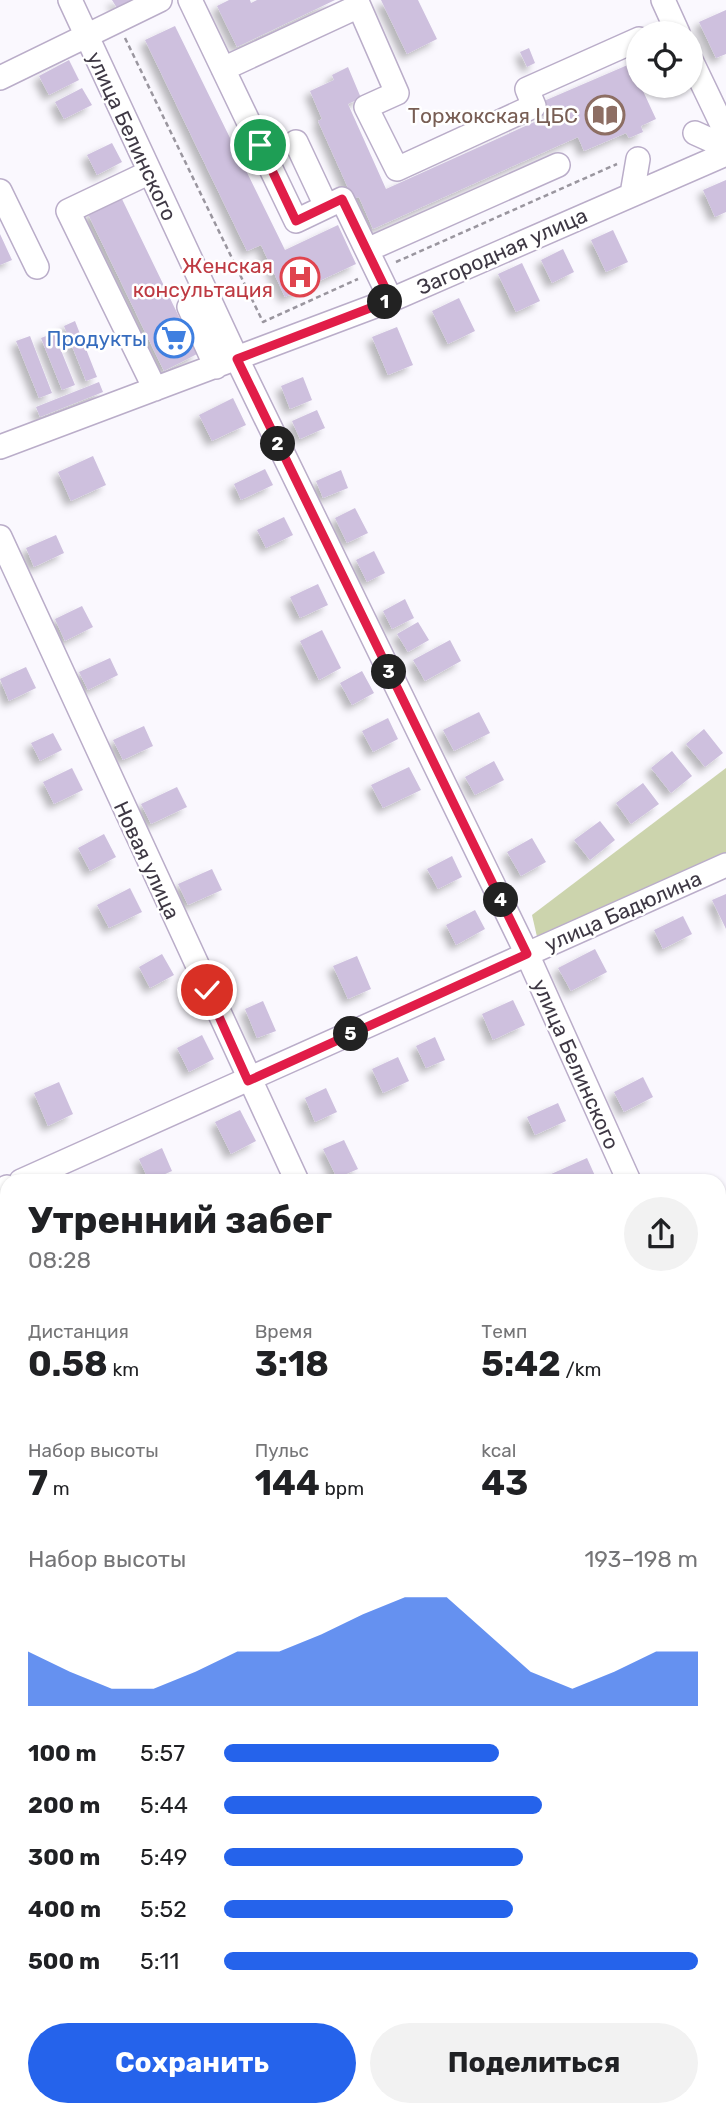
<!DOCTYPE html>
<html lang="ru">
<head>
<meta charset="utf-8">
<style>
  body { margin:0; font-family:Rubik,sans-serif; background:#f2f2f2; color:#202124; height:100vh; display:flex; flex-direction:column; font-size:26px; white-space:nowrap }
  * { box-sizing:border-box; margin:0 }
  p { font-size:23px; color:#757577 }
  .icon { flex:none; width:38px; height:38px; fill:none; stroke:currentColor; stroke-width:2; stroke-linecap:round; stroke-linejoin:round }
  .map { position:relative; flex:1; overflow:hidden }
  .panel { position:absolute; left:0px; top:1174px; width:726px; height:943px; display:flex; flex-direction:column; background:#fff; border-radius:21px 21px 0 0; box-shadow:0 2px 5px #0004 }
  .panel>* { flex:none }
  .buttons { position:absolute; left:626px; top:21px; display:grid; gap:14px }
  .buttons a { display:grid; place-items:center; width:77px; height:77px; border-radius:50%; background:#fff; box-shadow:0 2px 5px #0004; font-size:35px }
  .pin { position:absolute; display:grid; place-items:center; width:60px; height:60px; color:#fff; margin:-30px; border:4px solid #fff; border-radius:50%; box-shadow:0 2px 7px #0007 }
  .km { position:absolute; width:35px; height:35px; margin:-18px; border-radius:50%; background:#222; color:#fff; font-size:19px; line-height:35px; text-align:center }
  .round { display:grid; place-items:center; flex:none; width:74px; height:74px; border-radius:37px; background:#f2f2f2 }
  .overview { display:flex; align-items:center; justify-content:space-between; height:119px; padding:0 28px }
  h1 { font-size:38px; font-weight:700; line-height:52px }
  .figures { display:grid; grid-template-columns:repeat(3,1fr); gap:10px; height:119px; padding:7px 28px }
  .figures div { display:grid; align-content:center }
  .figures b { font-size:35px; font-weight:700 }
  .figures small { font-size:19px; font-weight:400 }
  .figures p { font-size:19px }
  .chart { height:196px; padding:14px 28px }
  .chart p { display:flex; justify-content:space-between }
  .chart svg { width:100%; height:126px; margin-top:7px; fill:#2563eb; opacity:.7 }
  .action { display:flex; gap:14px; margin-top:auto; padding:14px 28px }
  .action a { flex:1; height:80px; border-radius:42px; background:#2563eb; color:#fff; font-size:28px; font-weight:700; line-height:80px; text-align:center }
  .action a+a { background:#f2f2f2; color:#202124 }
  ul { padding:0 28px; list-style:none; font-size:23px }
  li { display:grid; grid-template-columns:112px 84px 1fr; align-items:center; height:52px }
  li i { height:18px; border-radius:9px; background:#2563eb }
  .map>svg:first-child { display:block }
</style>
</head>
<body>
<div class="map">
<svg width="726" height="2117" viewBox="0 0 726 2117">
  <defs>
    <filter id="shadow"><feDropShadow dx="-5.5" dy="5.5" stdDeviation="3.5" flood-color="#0004"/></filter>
  </defs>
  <rect width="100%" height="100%" fill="#faf8fe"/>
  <path fill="#f3e8ff" d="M719,1841L726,1856V1898L719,1902Z"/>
  <path fill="#ccd4ad" d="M726,768V855L538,941L532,915Z"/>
  <path fill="#cec0de" filter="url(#shadow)" d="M112,0H133L117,8Z
    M229,0H250L251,3L257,0H335L237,47L217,6Z
    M381,0H418L437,39L407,54Z
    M726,10V54L716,58L699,22Z
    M175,26L285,250L338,225L356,264L285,297L261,245L247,251L145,40Z
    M529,48L535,63L527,67L520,52Z
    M69,60L79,80L49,95L39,76Z
    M630,64L636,78L639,77V86H644L646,89L643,91L656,119L641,126L643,132L629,138L626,133L584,151L578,137L373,229L359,197L353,199L318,121L322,119L310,91L334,80L332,75L348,67L361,98L348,104L386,189L550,115L544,101Z
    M82,88L92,105L64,119L55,102Z
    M112,143L122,162L97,175L87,155Z
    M726,180V212L715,217L703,190Z
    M121,197L197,354L164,371L88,214Z
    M613,230L628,262L606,272L591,240Z
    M0,234L12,260L0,265Z
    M563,249L574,272L552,283L541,260Z
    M522,263L540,301L516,312L498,274Z
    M459,298L475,331L448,344L432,311Z
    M75,321L97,377L86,381L64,326Z
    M397,327L413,365L388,375L372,337Z
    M54,333L75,385L62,390L41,338Z
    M30,336L52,393L39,398L16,341Z
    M303,377L312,400L290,409L281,386Z
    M99,382L103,392L40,417L36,407Z
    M233,398L246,425L212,441L199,415Z
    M317,410L325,428L300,439L292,421Z
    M93,456L106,485L71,501L58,472Z
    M265,469L273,485L241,500L234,484Z
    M341,470L348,488L323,498L316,481Z
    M355,508L368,533L347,543L335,518Z
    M284,517L293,535L266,548L257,530Z
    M56,535L64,553L34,567L26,548Z
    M374,551L385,573L367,582L356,560Z
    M318,584L328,605L300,618L290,597Z
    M405,599L414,618L392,629L383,611Z
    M82,606L93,627L65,641L55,619Z
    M418,622L429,640L408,652L397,634Z
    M322,630L341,668L319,680L300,641Z
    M450,640L461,661L425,681L413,660Z
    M110,658L118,675L88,690L79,672Z
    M26,667L36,688L9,701L0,679Z
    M362,671L374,693L352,705L340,683Z
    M479,712L490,733L454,751L443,730Z
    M388,718L398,739L373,752L362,731Z
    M144,726L153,746L123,760L113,740Z
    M704,729L723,753L705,767L686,744Z
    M53,733L62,750L40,761L31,743Z
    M672,751L692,776L671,793L651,768Z
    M494,761L504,780L475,795L465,777Z
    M409,767L421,790L383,808L371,785Z
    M72,768L83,790L54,804L43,782Z
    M643,783L659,804L631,824L616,803Z
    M177,787L187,807L151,824L141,804Z
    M600,821L615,840L590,860L574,840Z
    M104,834L116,857L90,871L78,848Z
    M532,838L546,862L521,876L507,852Z
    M452,856L462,877L438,889L427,869Z
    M212,869L222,890L188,905L178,884Z
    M130,888L142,912L109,928L97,905Z
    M726,894V929L712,900Z
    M475,910L485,929L456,945L446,925Z
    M683,916L692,934L663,949L654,930Z
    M595,949L607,972L571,991L558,968Z
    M162,954L174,975L150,988L139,967Z
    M357,956L371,989L348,999L333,966Z
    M513,1000L525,1025L493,1040L482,1014Z
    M263,1001L276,1031L257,1038L245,1009Z
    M202,1035L214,1059L189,1072L177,1048Z
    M435,1037L445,1060L426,1068L416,1046Z
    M398,1057L409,1081L383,1093L372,1069Z
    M643,1077L653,1097L624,1112L614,1092Z
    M59,1082L73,1114L48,1126L34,1093Z
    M326,1088L337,1112L315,1122L305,1098Z
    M558,1103L566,1121L535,1135L527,1117Z
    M240,1110L256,1141L231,1154L215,1122Z
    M344,1140L358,1169L337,1178L323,1149Z
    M162,1148L172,1171L149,1181L139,1159Z
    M587,1158L596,1178L588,1181H552L549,1175Z
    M719,1184L726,1199V1206L719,1209Z
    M723,1257L726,1283L719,1286V1258Z
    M726,1471V1492L719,1495V1474Z
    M4,1596L7,1632L0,1636V1598Z
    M0,1770L7,1779V1810L0,1815Z
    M7,1829V1857L2,1861L0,1835Z
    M7,1987V2018L5,2016L0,2020V1993Z"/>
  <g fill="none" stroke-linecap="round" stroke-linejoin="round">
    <defs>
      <path id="minor" d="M70,0L237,359L527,954L629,1181
        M190,0L296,221L342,199L391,300
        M663,0L678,33
        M691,60L726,133
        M223,69L359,6L397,93L366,107L397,169L534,106L527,89L639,39
        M0,78L160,0
        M695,133L726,147
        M296,142L326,206
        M148,173L68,211L155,389
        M0,191L37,267
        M632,194L638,159
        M367,250L558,165
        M189,307L216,367
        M0,447L391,300L726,154
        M0,537L297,1181
        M21,1181L726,865
        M0,1191L7,1187
        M719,1234L726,1231
        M719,1376L726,1390
        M719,1448L726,1445
        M0,1572L7,1569
        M0,1660L7,1657
        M719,1676L726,1673
        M0,1890L7,1899
        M176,2110L180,2117
        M675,2117L677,2110"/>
    </defs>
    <use href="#minor" stroke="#baadc9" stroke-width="26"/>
    <path stroke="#9a969f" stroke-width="2.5" stroke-dasharray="5 3.5" stroke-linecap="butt" d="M125,38L263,322L358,279
      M396,262L617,164
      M719,1909L726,1906"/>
    <use href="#minor" stroke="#fff" stroke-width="23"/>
  </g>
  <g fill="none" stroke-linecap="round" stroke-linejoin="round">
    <defs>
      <path id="route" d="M207,990L248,1081L527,954L237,359L391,300L342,199L296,221L260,145"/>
    </defs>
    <use href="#route" stroke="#fff" stroke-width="14"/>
    <use href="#route" stroke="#e11d48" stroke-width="9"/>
  </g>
  <defs>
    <symbol id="library-ring" viewBox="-11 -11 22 22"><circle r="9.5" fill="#fff" stroke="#8d6e63" stroke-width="1.5"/><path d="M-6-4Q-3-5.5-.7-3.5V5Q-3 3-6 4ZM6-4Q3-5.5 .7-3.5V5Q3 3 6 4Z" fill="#8d6e63"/></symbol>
    <symbol id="hospital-ring" viewBox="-11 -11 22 22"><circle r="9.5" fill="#fff" stroke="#e0444e" stroke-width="1.5"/><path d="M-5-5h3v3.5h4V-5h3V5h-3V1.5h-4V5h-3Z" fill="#e0444e"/></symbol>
    <symbol id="supermarket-ring" viewBox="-11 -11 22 22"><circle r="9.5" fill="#fff" stroke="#3f7fe0" stroke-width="1.5"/><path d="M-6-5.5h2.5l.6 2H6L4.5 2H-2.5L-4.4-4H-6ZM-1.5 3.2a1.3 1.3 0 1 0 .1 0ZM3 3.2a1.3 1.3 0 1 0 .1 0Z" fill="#3f7fe0"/></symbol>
  </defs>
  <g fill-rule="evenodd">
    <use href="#library-ring" x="583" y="93" width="44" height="44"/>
    <use href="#hospital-ring" x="278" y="255" width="44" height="44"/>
    <use href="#supermarket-ring" x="152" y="316" width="44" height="44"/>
  </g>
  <g text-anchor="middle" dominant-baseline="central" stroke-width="5" stroke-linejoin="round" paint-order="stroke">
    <g font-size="21" fill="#785e54" stroke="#fff" text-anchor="end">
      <text x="578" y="115">Торжокская ЦБС</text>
    </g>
    <g font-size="21" fill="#3e3844" stroke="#fff">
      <text transform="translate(132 136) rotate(65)">улица Белинского</text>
      <text transform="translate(502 251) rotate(-24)">Загородная улица</text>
      <text transform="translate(147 860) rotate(65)">Новая улица</text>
      <text transform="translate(623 911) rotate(-24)">улица Бадюлина</text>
      <text transform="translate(576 1064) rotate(66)">улица Белинского</text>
    </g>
    <g font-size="21" fill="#be3a42" stroke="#fff" text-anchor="end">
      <text x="273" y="265">Женская<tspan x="273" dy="24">консультация</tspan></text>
    </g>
    <g font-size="21" fill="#366cbe" stroke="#fff" text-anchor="end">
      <text x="147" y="338">Продукты</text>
    </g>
  </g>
</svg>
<div class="buttons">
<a><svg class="icon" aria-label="locate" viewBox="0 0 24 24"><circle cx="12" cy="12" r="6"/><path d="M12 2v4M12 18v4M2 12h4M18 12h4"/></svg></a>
</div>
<div class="pin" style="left:260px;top:145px;background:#1e9e55"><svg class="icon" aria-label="arrive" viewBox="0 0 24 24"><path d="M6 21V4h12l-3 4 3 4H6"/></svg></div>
<div class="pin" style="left:207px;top:990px;background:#d93025"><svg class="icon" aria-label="check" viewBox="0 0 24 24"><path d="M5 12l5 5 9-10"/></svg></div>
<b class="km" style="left:385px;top:302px">1</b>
<b class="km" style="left:278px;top:444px">2</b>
<b class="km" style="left:389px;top:672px">3</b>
<b class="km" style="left:501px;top:900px">4</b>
<b class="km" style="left:351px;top:1034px">5</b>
<section class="panel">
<div class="overview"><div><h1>Утренний забег</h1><p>08:28</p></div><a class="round"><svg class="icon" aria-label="share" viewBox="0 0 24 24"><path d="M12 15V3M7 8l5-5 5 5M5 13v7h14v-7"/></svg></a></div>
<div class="figures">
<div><p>Дистанция</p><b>0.58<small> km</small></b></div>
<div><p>Время</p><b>3:18</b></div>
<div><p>Темп</p><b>5:42<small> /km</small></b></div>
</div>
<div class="figures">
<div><p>Набор высоты</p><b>7<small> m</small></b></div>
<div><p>Пульс</p><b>144<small> bpm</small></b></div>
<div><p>kcal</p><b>43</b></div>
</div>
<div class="chart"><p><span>Набор высоты</span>193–198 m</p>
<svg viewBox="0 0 160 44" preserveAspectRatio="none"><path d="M0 44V25L10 32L20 38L30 38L40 32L50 25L60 25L70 19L80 12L90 6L100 6L110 19L120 32L130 38L140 32L150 25L160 25V44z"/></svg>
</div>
<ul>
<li><b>100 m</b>5:57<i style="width:58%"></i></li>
<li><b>200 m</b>5:44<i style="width:67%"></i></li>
<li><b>300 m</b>5:49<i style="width:63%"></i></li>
<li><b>400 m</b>5:52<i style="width:61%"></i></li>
<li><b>500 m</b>5:11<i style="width:100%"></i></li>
</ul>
<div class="action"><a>Сохранить</a><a>Поделиться</a></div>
</section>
</div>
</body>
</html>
